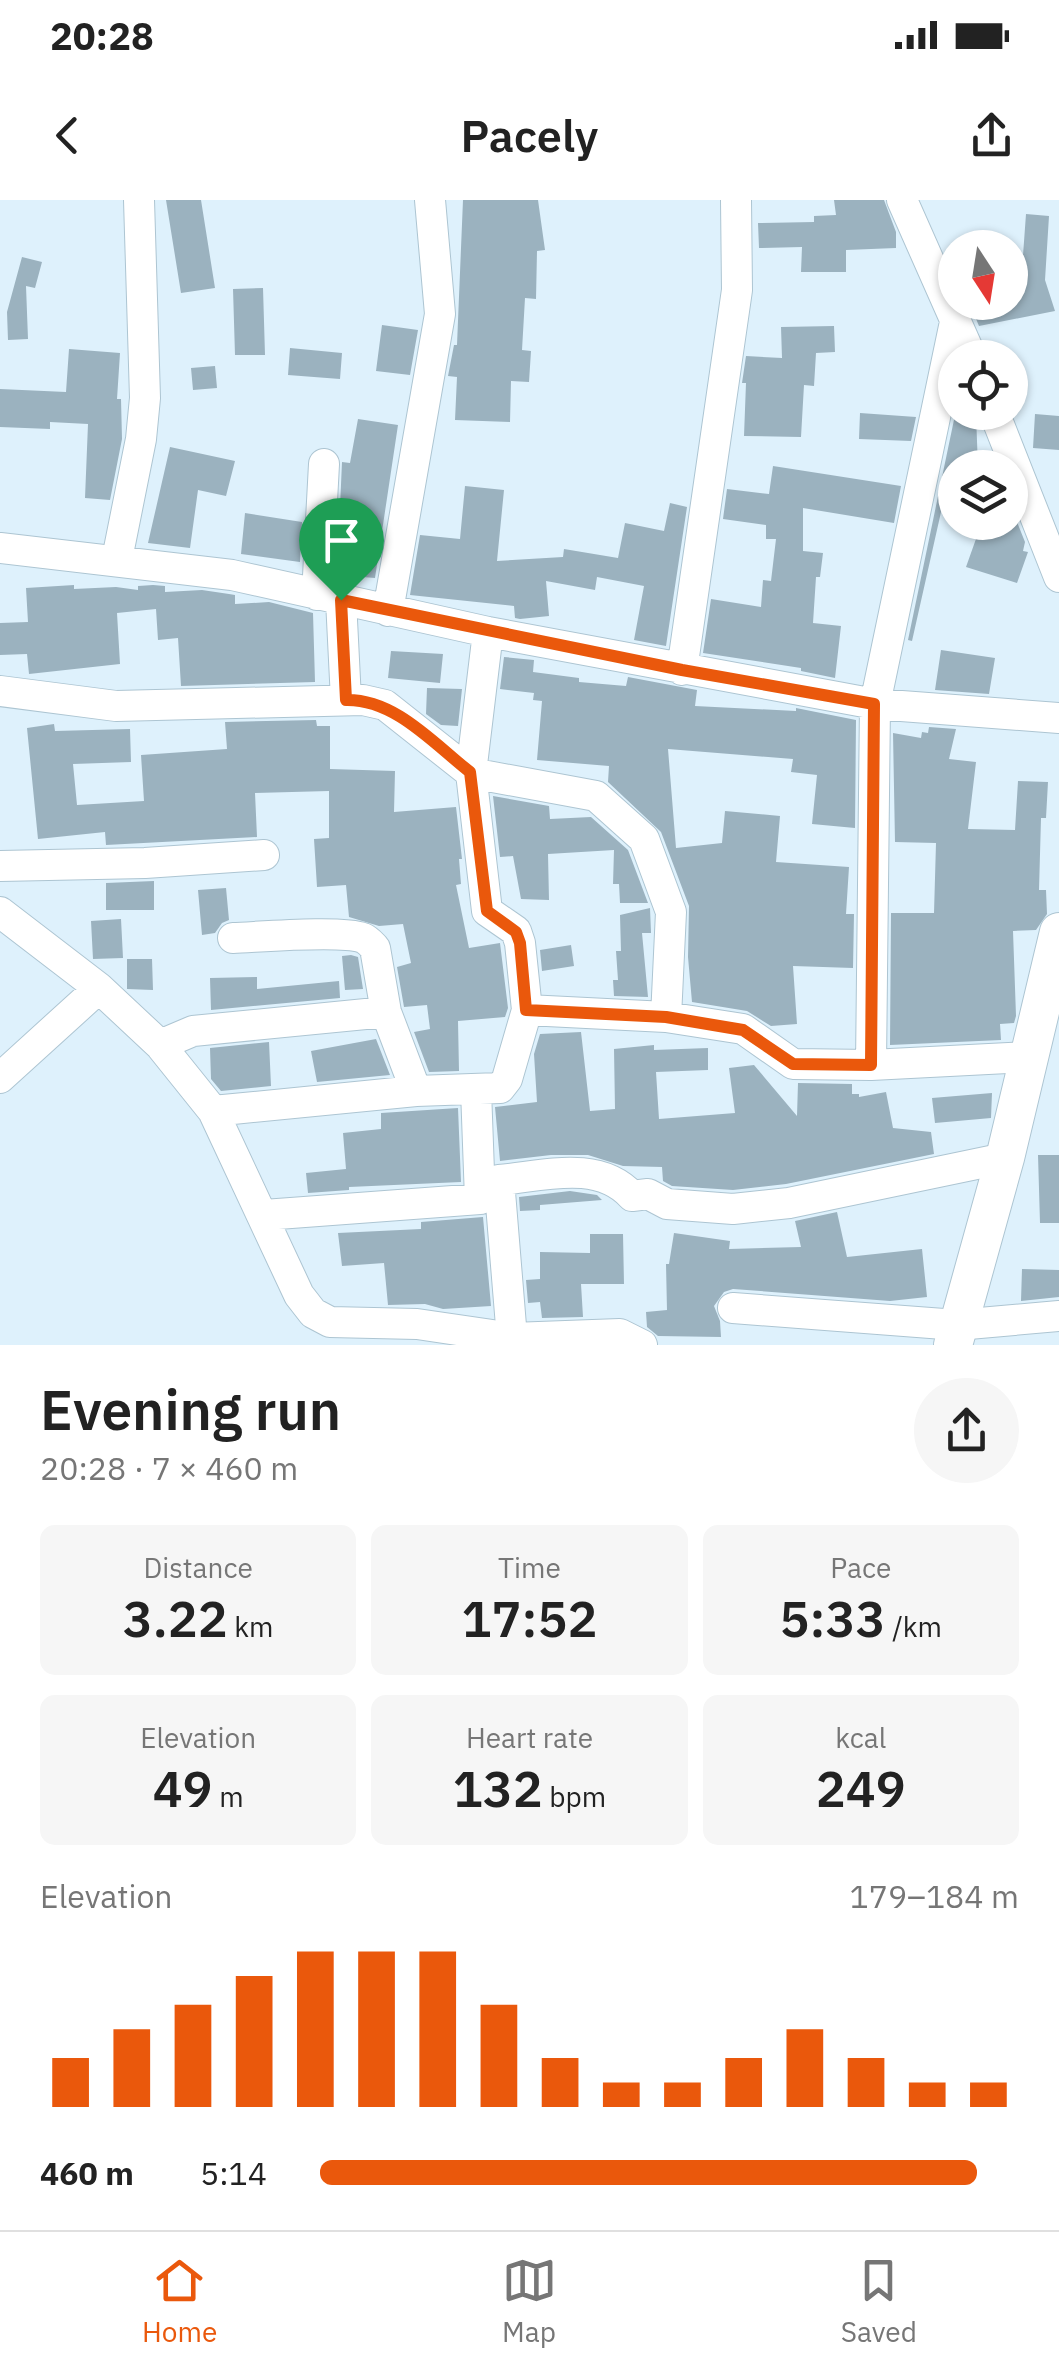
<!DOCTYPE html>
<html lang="en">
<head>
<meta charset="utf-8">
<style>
  body { margin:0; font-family:"IBM Plex Sans",sans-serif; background:#f6f6f6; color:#222; height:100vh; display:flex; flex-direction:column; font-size:38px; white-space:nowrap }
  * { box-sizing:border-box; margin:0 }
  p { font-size:32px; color:#767676 }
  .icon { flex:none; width:55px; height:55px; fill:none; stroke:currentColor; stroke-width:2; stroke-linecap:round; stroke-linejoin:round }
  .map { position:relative; height:1145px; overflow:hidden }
  .sheet { display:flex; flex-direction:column; background:#fff; flex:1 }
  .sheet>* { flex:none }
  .needle { width:65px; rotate:168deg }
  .buttons { position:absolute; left:938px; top:30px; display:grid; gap:20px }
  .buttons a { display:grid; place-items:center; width:90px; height:90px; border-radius:50%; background:#fff; box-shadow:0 2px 8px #0004; font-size:50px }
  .pin { position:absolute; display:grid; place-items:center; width:85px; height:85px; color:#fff; margin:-102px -42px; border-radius:50% 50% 50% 0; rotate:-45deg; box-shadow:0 0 10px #0007 }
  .pin .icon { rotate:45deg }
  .round { display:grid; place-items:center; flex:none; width:105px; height:105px; border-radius:52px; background:#f6f6f6 }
  .head { display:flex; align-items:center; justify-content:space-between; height:170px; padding:0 40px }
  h1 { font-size:55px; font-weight:600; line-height:75px }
  .metrics { display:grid; grid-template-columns:repeat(3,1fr); gap:15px; height:170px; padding:10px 40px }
  .metrics div { display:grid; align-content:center; border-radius:15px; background:#f6f6f6; text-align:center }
  .metrics b { font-size:50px; font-weight:600 }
  .metrics small { font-size:28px; font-weight:400 }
  .metrics p { font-size:28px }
  .chart { height:280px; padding:20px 40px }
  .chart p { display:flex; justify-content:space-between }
  .chart svg { width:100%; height:180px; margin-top:10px; stroke:#ea580c; stroke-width:6 }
  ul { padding:0 40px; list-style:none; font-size:32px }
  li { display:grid; grid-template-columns:160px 120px 1fr; align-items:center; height:75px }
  li i { height:25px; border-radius:12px; background:#ea580c }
  .status { display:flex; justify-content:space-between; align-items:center; height:70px; padding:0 50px; background:#fff; direction:ltr }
  .status svg { height:28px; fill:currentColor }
  header { display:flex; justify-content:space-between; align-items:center; height:130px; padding:0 40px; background:#fff; font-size:45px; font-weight:600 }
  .tabs { display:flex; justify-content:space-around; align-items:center; height:140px; border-top:2px solid #e0e0e0; background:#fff; font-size:28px; color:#767676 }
  .tabs a { display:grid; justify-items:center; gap:5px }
  .tabs .current { color:#ea580c }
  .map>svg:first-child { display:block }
</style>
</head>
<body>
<div class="status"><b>20:28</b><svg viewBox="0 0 49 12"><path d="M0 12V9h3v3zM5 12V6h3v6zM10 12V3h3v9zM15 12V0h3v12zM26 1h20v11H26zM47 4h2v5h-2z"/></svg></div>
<header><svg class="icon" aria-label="back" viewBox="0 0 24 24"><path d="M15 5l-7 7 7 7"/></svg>Pacely<svg class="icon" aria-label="share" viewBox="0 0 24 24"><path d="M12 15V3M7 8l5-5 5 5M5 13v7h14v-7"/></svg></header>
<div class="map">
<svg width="1059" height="1145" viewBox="0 0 1059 1145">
  <rect width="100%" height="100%" fill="#def1fc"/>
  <path fill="#9bb2bf" d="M166,0H201L215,88L181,93Z
    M463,0H538L545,50L537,51L536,99L525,98L522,150L531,151L529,182L511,181L510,222L455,220L457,177L448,176L454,145H457Z
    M834,0H884L896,32V48L846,50V72H801L802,47L759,48L758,23L814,22V16L836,15Z
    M1026,14L1049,16L1045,80L1055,111L979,126L969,102H1010V86L1021,83Z
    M22,57L42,62L35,88L26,86L28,139L8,140L7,112Z
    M263,88L265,155H235L233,89Z
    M382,125L418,130L410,175L376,171Z
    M834,126L835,152L816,153L814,186L804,185L801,237L744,236L746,183H742L746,156L782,158L781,127Z
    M290,148L342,153L340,179L288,175Z
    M69,149L120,153L117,199H121L122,239L110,300L85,298L88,224L50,222V229L0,227V189L66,192Z
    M215,166L217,188L193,190L191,168Z
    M860,213L916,217L911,241L859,239Z
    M976,214L978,268H955V281H948L912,441L908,440L955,215Z
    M1035,214L1059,216V250L1033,248Z
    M358,219L398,225L375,378L337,375L342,262L350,263Z
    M170,247L235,261L226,296L198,290L190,348L148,343Z
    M773,266L901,286L894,323L803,308V351L823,353L820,377H816L813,423L841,426L835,478L801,471V468L703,453L711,399L761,407L763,380L771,381L776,339H766V325L723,319L727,289L769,294Z
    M465,286L504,290L497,361L563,357L564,349L618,358L625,323L664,331L670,303L687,307L666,446L634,440L644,386L597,377L595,390L546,381L549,416L520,419L515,418L514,406L410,395L420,335L460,339Z
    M245,313L302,322L300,362L241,354Z
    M982,322H1017L1025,342L1023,351L1028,352L1017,383L966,367Z
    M74,385V389L116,387L138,390V386L153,385L165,386V392L202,390L229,394L235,395V404L269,402L313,413L315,482L181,486L178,438L158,440L156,409L117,413L120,464L29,474L27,454L0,455V423L28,422L26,388Z
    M941,450L995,458L989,494L935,490Z
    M391,451L443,454L440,483L388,478Z
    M504,457L534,460L533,472L579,478V482L626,486L628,477L697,490L695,506L796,511V508L856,520L855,628L812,624L817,575L791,572L793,559L668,549L676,648L722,643L725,611L780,616L776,662L849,667L846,714H854L853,768L793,766L797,824L771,826L747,811L692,802L688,757L689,706L661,632L608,582L609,566L537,560L542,501L533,500L534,493L500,489Z
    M427,488L462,489L458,526L441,525L426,514Z
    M316,520L317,526H330V569L395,571L394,612L456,607L462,659H459L461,684L456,685L469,748L500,743L508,808L505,817L458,821L459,871L429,872L414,832L430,829L427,805L404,807L397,767L411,763L403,724L379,726L349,717L346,685L317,687L314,639L329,638V591L255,593L257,637L106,645L105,632L38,639L27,528L54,524L55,531L130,529L131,562L73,564L77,605L144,601L141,555L227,549L225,522Z
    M929,527L956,529L949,559L976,562L968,629L1015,630L1018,581L1048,582L1046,618H1041L1039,690H1046L1047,714L1036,730L1013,731L1016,816L1014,823L1000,824L1001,840L890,845L891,713H934L936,643L895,642L893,533L921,538L922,532L928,533Z
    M493,596L549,606L550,619L591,617L628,650L648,703H620L619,684H613L614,650L548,654L549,700L521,699L513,656L500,657Z
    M154,681V710H106V683Z
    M226,688L229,720L222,723L215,733L202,735L198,690Z
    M650,708L651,733H642L648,797L614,796L613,780H618L616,751H621L620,715Z
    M121,719L123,758L93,759L91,721Z
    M571,745L574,766L542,771L540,750Z
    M351,755L358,757L363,789L345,790L342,756Z
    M127,759H152L153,790L127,789Z
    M257,777V789L339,781L340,798L211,810L210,778Z
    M581,832L590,911L615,909L614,849L654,845V850L708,848V870L656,872L659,919L735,913L729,868L754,865L797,916L798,883L852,884V894H859V897L886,892L893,928L931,932L934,954L786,984L733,990L672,986L663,981L662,967L623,966L588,955H551L500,961L495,907L537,902L534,854L540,834Z
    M376,839L390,875L317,882L311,851Z
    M269,842L271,886L221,891L211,879L210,848Z
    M992,893L991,918L935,923L932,898Z
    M458,908L461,982L349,987V990L308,993L306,973L346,969L343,933L381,929V913Z
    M1038,955H1059V1023H1040Z
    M570,991L597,995L602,1000L540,1005V1010L520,1011L519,997Z
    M837,1012L847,1057L922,1049L927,1097L890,1101L733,1089L724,1092L714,1106L720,1121L721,1137L658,1136L647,1127L646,1112L667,1110L666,1064H669L674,1033L730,1041L729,1049L801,1047L795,1021Z
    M483,1017L491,1106L443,1109L425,1104L388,1105L384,1063L342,1066L338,1033L421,1029V1022Z
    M590,1034H623L624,1084H581L583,1117L542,1118L540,1102L528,1103L526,1080L540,1079V1052L590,1053Z
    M1022,1069L1059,1070V1097L1021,1101Z"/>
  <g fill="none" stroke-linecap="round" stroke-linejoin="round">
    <defs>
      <path id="minor" d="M902,0L972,158
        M994,212L1059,377
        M0,348L232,375L488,432L875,504L1059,518
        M117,359L141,239L145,198L139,0
        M317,395L324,264
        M341,400L346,500
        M388,411L440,114L430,0
        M488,432L471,573L596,596L644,639L671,712L666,817
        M682,470L737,90L736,0
        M0,491L116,506L363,500L385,505L471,573L487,711L516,731L520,743L527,810
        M0,666L145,663L264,655
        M0,712L99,788
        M233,738C260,737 341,730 363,738C368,740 372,745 375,748L386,812L416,891
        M160,845L193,831L386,812
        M871,865L1029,857
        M0,878L99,788L160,845L213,911L416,891L500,888L507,879L527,810L666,817L743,829L793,864L871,865L875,504L956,117
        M476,890L480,999
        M213,911L299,1095L313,1113L330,1122L417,1124L512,1138L620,1134L642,1145
        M264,1015L480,999L499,980
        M733,1108L957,1125L1059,1116
        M512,1138L499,980C544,976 598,959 632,996L648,994L667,1004L733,1009L789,1003L1005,958"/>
      <path id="tertiary" d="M953,1145L1005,958L1059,732"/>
    </defs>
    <use href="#minor" stroke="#adc5d2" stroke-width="32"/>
    <use href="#tertiary" stroke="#adc5d2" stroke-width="40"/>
    <use href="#minor" stroke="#fff" stroke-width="30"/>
    <use href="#tertiary" stroke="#fff" stroke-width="38"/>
  </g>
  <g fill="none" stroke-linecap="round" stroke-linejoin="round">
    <defs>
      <path id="route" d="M341,400L682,470L874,504L871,865L793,864L743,830L666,817L526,810L520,743L516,732L487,711L470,572C433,543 395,499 346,500Z"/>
    </defs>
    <use href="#route" stroke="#fff" stroke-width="20"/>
    <use href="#route" stroke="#ea580c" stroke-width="12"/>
  </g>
</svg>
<div class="buttons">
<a><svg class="needle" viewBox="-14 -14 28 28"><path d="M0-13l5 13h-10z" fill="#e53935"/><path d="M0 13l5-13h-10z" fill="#767676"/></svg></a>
<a><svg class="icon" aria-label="locate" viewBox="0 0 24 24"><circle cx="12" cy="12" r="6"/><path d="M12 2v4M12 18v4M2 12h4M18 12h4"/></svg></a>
<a><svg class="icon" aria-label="layers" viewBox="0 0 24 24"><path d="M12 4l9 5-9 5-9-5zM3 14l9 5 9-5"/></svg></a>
</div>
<div class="pin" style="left:341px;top:400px;background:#1e9e55"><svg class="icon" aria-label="arrive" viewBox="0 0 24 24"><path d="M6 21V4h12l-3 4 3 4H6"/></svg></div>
</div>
<section class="sheet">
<div class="head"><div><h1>Evening run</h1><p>20:28 · 7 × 460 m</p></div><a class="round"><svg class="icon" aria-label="share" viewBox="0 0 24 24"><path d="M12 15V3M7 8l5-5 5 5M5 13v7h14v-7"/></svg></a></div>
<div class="metrics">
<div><p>Distance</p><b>3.22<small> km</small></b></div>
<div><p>Time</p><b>17:52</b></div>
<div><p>Pace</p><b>5:33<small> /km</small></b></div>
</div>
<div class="metrics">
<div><p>Elevation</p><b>49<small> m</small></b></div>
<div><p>Heart rate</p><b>132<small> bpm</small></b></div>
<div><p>kcal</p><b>249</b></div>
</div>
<div class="chart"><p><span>Elevation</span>179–184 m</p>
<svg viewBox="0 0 160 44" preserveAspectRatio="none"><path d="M5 44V32M15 44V25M25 44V19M35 44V12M45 44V6M55 44V6M65 44V6M75 44V19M85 44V32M95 44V38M105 44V38M115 44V32M125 44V25M135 44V32M145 44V38M155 44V38"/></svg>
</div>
<ul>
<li><b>460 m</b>5:14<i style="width:94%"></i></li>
</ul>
</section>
<nav class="tabs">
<a class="current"><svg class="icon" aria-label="home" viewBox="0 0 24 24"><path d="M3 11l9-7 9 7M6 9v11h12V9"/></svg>Home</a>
<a><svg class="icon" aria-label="map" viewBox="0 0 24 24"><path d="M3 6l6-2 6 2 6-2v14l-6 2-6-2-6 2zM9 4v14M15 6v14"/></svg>Map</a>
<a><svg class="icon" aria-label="saved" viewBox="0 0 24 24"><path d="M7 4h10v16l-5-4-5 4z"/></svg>Saved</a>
</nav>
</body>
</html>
